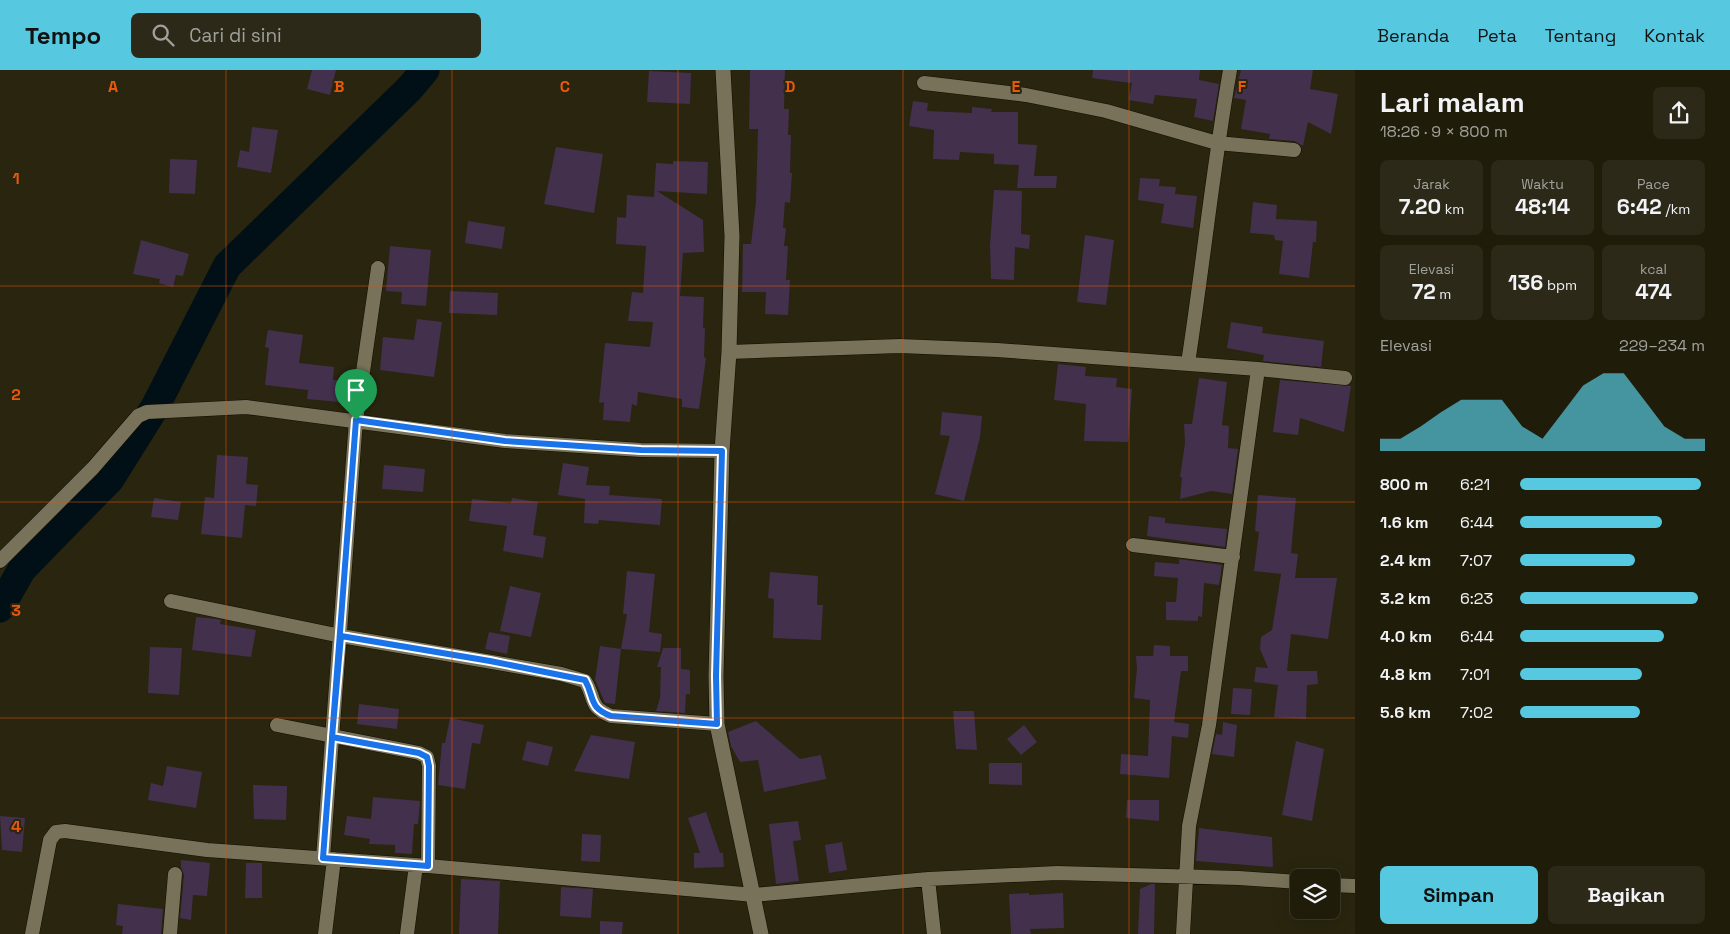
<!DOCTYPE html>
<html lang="id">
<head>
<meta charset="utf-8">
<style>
  body { margin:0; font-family:"Space Grotesk",sans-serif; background:#2c2918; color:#f1f3f6; height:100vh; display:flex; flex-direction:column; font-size:19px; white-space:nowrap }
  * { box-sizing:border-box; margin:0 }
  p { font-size:16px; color:#a1a19c }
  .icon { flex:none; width:28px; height:28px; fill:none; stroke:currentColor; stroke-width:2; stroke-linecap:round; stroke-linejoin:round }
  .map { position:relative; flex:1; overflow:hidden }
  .panel { display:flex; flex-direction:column; background:#1f1c0a; width:375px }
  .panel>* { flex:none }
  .buttons { position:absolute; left:1290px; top:799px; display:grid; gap:10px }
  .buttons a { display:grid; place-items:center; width:50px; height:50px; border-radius:8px; background:#1f1c0a; box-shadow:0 5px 20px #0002,0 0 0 1px #3c3a2b; font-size:25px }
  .pin { position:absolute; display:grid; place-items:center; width:42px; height:42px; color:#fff; margin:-51px -21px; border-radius:50% 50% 50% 0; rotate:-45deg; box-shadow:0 0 5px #0007 }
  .pin .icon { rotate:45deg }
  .round { display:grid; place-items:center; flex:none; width:52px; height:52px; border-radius:8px; background:#2c2918 }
  .overview { display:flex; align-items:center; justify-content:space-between; height:85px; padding:0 25px }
  h1 { font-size:28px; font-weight:700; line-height:38px }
  .metrics { display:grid; grid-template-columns:repeat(3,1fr); gap:8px; height:85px; padding:5px 25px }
  .metrics div { display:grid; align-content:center; border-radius:8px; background:#2c2918; text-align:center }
  .metrics b { font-size:21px; font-weight:700 }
  .metrics small { font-size:14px; font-weight:400 }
  .metrics p { font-size:14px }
  .chart { height:140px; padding:10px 25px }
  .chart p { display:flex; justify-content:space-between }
  .chart svg { width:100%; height:90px; margin-top:5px; fill:#56c9e0; opacity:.7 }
  .button { display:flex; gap:10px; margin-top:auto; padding:10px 25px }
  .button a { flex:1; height:58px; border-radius:8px; background:#56c9e0; color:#111; font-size:20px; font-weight:700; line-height:58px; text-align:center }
  .button a+a { background:#2c2918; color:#f1f3f6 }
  ul { padding:0 25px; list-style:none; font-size:16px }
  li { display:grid; grid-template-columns:80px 60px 1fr; align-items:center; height:38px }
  li i { height:12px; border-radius:6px; background:#56c9e0 }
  header { display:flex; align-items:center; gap:30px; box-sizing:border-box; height:70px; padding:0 25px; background:#56c9e0; color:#111 }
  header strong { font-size:24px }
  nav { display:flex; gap:28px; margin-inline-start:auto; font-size:18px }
  .search { width:350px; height:45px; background:#2c2918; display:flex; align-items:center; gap:12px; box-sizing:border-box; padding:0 18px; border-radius:8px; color:#a1a19c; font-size:19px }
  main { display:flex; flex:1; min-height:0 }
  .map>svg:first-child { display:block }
</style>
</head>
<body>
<header>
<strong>Tempo</strong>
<div class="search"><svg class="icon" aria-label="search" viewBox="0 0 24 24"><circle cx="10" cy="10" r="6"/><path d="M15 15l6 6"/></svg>Cari di sini</div>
<nav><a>Beranda</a><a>Peta</a><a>Tentang</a><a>Kontak</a></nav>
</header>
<main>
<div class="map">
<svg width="1355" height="864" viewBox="0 0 1355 864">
  <rect width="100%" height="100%" fill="#29250e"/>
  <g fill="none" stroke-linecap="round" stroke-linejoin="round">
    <path stroke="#001016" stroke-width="29" d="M0,538L22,499L110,409L155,337L227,196L410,18L425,0"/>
  </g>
  <path fill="#43304d" d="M312,0H336L330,25L307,19Z
    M750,0H785L784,39H789L788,65H791L790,103H792L790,133L785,132L783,158H786L784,176H788L786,210H790L788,245L765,244L766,222H742L743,174H751L756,131L758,59H749Z
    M1093,0H1200L1199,10L1219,14L1213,51L1194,47L1197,29L1155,25L1153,34L1129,30L1132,13L1092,8Z
    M1241,0H1313L1310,19L1338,24L1331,64L1308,52L1303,76L1295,71L1269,69L1270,64L1241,59L1246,30L1234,28Z
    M649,1L691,3L690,34L647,32Z
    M913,31L928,33L927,41L972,43V37L992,39L991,42H1018V74L1037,75L1034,106H1057L1056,118H1017L1019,95L994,94V84L960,82L959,90L933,89L934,60L909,56Z
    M252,57L278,60L271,103L237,97L240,80L249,82Z
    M556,77L603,84L594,143L544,134Z
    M170,89L197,90L195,124L169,123Z
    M673,91L708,92L707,124L657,121L703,150L704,182L683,183L680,226L704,227L703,258H705L704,287L706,288L699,339L682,337V329L638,322L637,336L632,334L630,352L603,350L604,332L599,333L605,273L650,277L653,252L628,251L632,222L643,223L646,176L616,174L617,147L626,148L627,125L654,127L656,93L673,94Z
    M1140,108L1160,109L1159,116L1176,117L1175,124L1197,126L1193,158L1161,153L1164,134L1138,130Z
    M994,120L1022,121L1021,164L1030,165L1029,179L1015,177L1014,210L991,209L990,175Z
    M1253,132L1277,135L1276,149L1317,151L1316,172H1313L1309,208L1279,204L1283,171L1275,170L1274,165L1250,163Z
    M468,151L505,157L502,179L465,173Z
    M1085,165L1114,170L1106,235L1077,232Z
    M141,170L189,184L183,206L176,205L173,217L159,213L160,209L133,204Z
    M390,176L431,180L426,236L401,234L402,222L386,221Z
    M450,221L498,223L497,245L449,243Z
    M417,249L442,252L434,307L380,300L383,267L414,270Z
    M1231,252L1263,257L1262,263L1324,271L1321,297L1263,291L1264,285L1227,278Z
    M268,260L303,265L299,293L334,297L333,310L353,312L350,333L307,329L308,320L265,315L269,278L265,277Z
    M1058,294L1086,297L1085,306L1117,308L1116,317L1132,319L1128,372L1084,371L1086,334L1054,330Z
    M1199,308L1227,312L1222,355L1229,356L1228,378L1238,379L1232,424L1211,421L1180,429L1182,407H1180L1185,373L1184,354H1192Z
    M1280,310L1351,316L1344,362L1300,348L1298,365L1273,362Z
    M942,342L982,346L980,367L964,431L935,424L950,366L940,365Z
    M217,385L248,387L246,414L258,415L256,436L245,435L242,468L201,464L205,427L214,428Z
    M563,393L589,397L586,415L610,416L609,425L662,429L660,455L599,450L598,454L584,453L585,429L558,425Z
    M384,395L425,399L423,422L382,419Z
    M1258,425L1296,428L1291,483L1298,484L1295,508H1337L1328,569L1291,564L1287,601H1317L1318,614L1307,615L1306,649L1274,647L1278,615L1254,612L1256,597L1268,598L1260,579L1261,567L1272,560L1281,504L1254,501L1259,462L1255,461Z
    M154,428L181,432L178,450L151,447Z
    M512,428L538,432L533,465L546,467L543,488L503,481L507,456L469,451L472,429L511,433Z
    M1149,446L1165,448V453L1227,459L1225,477L1147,466Z
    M1179,489L1222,495L1219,515L1204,513L1202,547L1198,546V551L1166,550V532H1176L1178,508L1154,506L1155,492L1179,494Z
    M627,501L655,504L649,562L662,564L660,582L621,579L627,544H623Z
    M770,502L818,506L817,535H823L821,570L773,568L774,529L768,528Z
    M510,516L541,523L531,567L500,561Z
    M196,547L217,549L221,550L220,554L256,560L251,587L192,580Z
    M489,562L510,566L507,584L485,579Z
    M1154,575L1170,576V586H1188V601H1181L1174,652L1189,654L1188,668L1172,666L1169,708L1120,704L1121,684L1148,686L1150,630L1134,628L1137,599L1136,586H1153Z
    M600,576L621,579L615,634L605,633L595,610Z
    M150,577L182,578L179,625L148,623Z
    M663,578H681V599L690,600V624H686L685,643L656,641L660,628L661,597H657Z
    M1233,618L1252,619L1250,645L1231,644Z
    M359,634L399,639L397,659L357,654Z
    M953,641H974L977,680L956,679Z
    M450,648L484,655L480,674L472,673L465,719L438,715L442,673H445Z
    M756,651L800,689L821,685L826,709L764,722L758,690L740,692L731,676L728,662Z
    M1223,652L1237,655L1234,687L1212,684L1216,664L1222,665Z
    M1024,655L1037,672L1021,685L1007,669Z
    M591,665L635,672L629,709L574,701Z
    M527,671L553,677L548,696L522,690Z
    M1296,671L1324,679L1312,751L1282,745Z
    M989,693H1022V715L989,714Z
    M167,696L202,702L196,738L148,730L151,713L163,716Z
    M253,715L287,716L286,750L254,749Z
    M373,727L420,731L418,754H414L412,784L395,783V775L369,774L370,769L344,765L347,746L371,749Z
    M1127,730H1159V751L1126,748Z
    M706,742L720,783H723L724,797L694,798V783H700L688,748Z
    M0,746L25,748L22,782L2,780Z
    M798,751L801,770L793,771L799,811L776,814L769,754Z
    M1199,758L1272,767L1273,797L1196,791Z
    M582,764L601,765L600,792L581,791Z
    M842,772L847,800L829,803L825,775Z
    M181,790L210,793L207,826L193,825L191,850L180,848L184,805L181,797Z
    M246,793H262V828H245Z
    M461,809L500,811L498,864H459Z
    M1151,814H1155L1154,864H1138L1140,819Z
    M561,817L593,819L591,848L560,846Z
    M1029,823V825L1063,823L1064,858L1030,859L1031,864H1011L1009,824Z
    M118,834L163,839L161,864H122L123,856L116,855Z
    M600,851L623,852L622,864H600Z"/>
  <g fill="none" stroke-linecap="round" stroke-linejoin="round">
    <defs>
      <path id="street" d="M924,13L1026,25L1106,41L1217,73L1294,80
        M729,282L900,276L997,280L1258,299L1209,655L1189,756L1183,864
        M1188,293C1203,196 1213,97 1230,0
        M1258,299L1345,308
        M1133,475L1233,487
        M0,491L93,398L138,346L147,342L246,337L505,371L641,380L722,381
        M171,531L341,566L561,604L585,611C596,628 588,637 611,646L717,654
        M277,655L419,683L427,687L429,696L428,796
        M323,788L356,350L378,198
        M928,809L934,864
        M1331,815L1355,816
        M32,864L50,770L56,762L65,761L207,780L428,796L754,825L928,809L1057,803L1239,808L1299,812
        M170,864L175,804
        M325,864L334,789
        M407,864L416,795"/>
      <path id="secondary" d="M723,0L732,166L729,282L722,381L716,606L717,654L761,864"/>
    </defs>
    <use href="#street" stroke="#120e00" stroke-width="15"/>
    <use href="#secondary" stroke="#120e00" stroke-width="16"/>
    <use href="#street" stroke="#777259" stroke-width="14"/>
    <use href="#secondary" stroke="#777259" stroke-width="15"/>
  </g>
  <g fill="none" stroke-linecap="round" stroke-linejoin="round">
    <defs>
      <path id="route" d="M356,350L323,788L428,796L429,696L427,687L419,683L332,667L341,566L490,591L585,610C595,628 588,637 611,646L717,654L716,606L722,381L641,380L505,371L356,350"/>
    </defs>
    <use href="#route" stroke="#fff" stroke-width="10"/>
    <use href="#route" stroke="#1a73e8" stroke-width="6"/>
  </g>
  <path fill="none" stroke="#e8590c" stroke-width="1" stroke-opacity="0.55" d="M226,0V864M452,0V864M678,0V864M903,0V864M1129,0V864M0,216H1355M0,432H1355M0,648H1355"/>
  <g font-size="16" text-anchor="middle" font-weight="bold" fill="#e8590c" stroke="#29250e" stroke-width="4" stroke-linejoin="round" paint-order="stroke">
    <text x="113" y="22">A</text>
    <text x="339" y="22">B</text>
    <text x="565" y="22">C</text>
    <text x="790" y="22">D</text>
    <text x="1016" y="22">E</text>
    <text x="1242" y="22">F</text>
    <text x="16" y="114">1</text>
    <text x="16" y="330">2</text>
    <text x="16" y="546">3</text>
    <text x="16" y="762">4</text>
  </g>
</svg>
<div class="buttons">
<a><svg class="icon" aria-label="layers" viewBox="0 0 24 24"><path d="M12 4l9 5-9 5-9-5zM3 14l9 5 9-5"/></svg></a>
</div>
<div class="pin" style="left:356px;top:350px;background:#1e9e55"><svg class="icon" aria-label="arrive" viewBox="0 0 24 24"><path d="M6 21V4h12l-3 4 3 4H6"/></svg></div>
</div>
<section class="panel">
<div class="overview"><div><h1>Lari malam</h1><p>18:26 · 9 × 800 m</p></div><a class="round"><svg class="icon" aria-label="share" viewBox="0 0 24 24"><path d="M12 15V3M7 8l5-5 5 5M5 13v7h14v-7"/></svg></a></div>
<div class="metrics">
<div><p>Jarak</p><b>7.20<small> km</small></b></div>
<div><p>Waktu</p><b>48:14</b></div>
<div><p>Pace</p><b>6:42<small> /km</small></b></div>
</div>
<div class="metrics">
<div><p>Elevasi</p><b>72<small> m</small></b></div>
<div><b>136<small> bpm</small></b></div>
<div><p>kcal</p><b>474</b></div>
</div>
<div class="chart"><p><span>Elevasi</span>229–234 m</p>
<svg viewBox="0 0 160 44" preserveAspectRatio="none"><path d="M0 44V38L10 38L20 32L30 25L40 19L50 19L60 19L70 32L80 38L90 25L100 12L110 6L120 6L130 19L140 32L150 38L160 38V44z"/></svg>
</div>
<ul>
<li><b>800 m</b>6:21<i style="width:98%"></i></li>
<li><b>1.6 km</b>6:44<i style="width:77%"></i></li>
<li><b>2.4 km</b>7:07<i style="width:62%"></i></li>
<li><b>3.2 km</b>6:23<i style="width:96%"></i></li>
<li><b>4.0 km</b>6:44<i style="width:78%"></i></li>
<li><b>4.8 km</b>7:01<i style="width:66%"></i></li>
<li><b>5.6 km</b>7:02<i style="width:65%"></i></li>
</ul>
<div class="button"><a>Simpan</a><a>Bagikan</a></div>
</section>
</main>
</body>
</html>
